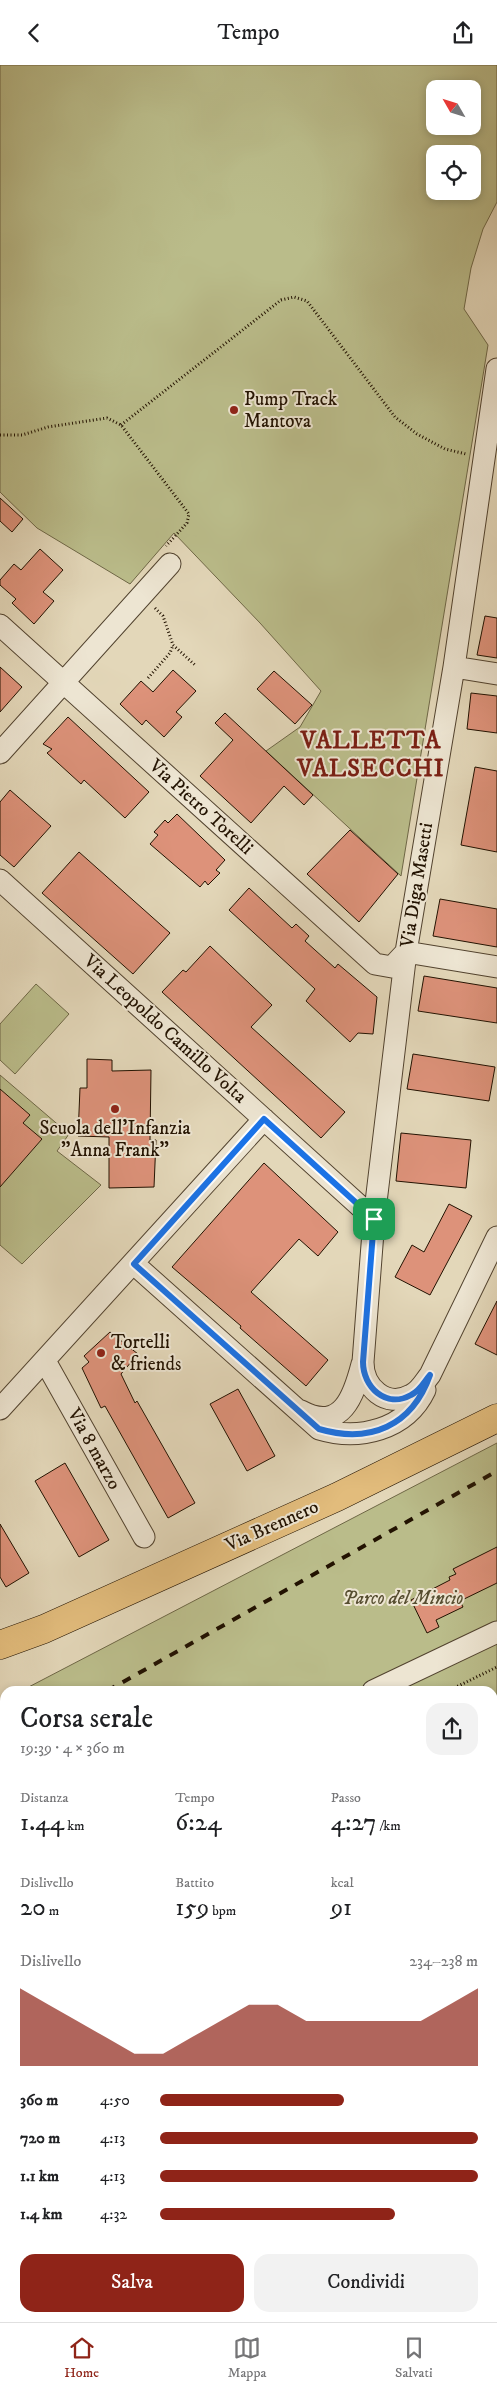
<!DOCTYPE html>
<html lang="it">
<head>
<meta charset="utf-8">
<style>
  body { margin:0; font-family:"IM FELL DW Pica",serif; background:#f2f2f2; color:#202124; height:100vh; display:flex; flex-direction:column; font-size:19px; white-space:nowrap }
  * { box-sizing:border-box; margin:0 }
  p { font-size:16px; color:#757577 }
  .icon { flex:none; width:28px; height:28px; fill:none; stroke:currentColor; stroke-width:2; stroke-linecap:round; stroke-linejoin:round }
  .map { position:relative; flex:1; overflow:hidden }
  .panel { position:absolute; left:0px; top:1621px; width:498px; height:636px; display:flex; flex-direction:column; background:#fff; border-radius:15px 15px 0 0; box-shadow:0 2px 8px #0003 }
  .panel>* { flex:none }
  .needle { width:32px; rotate:309deg }
  .buttons { position:absolute; left:426px; top:15px; display:grid; gap:10px }
  .buttons a { display:grid; place-items:center; width:55px; height:55px; border-radius:10px; background:#fff; box-shadow:0 2px 8px #0003; font-size:25px }
  .pin { position:absolute; display:grid; place-items:center; width:42px; height:42px; color:#fff; margin:-21px; border-radius:10px; box-shadow:0 2px 8px #0006 }
  .round { display:grid; place-items:center; flex:none; width:52px; height:52px; border-radius:15px; background:#f2f2f2 }
  .head { display:flex; align-items:center; justify-content:space-between; height:85px; padding:0 20px }
  h1 { font-size:28px; font-weight:600; line-height:38px }
  .stats { display:grid; grid-template-columns:repeat(3,1fr); gap:8px; height:85px; padding:5px 20px }
  .stats div { display:grid; align-content:center }
  .stats b { font-size:25px; font-weight:600 }
  .stats small { font-size:14px; font-weight:400 }
  .stats p { font-size:14px }
  .chart { height:140px; padding:10px 20px }
  .chart p { display:flex; justify-content:space-between }
  .chart svg { width:100%; height:90px; margin-top:5px; fill:#8f2418; opacity:.7 }
  .primary-button { display:flex; gap:10px; margin-top:auto; padding:10px 20px }
  .primary-button a { flex:1; height:58px; border-radius:15px; background:#8f2418; color:#fff; font-size:20px; font-weight:600; line-height:58px; text-align:center }
  .primary-button a+a { background:#f2f2f2; color:#202124 }
  ul { padding:0 20px; list-style:none; font-size:16px }
  li { display:grid; grid-template-columns:80px 60px 1fr; align-items:center; height:38px }
  li i { height:12px; border-radius:6px; background:#8f2418 }
  header { display:flex; justify-content:space-between; align-items:center; height:65px; padding:0 20px; background:#fff; font-size:22px; font-weight:600 }
  .tab-bar { display:flex; justify-content:space-around; align-items:center; height:70px; border-top:1px solid #e0e0e0; background:#fff; font-size:14px; color:#757577 }
  .tab-bar a { display:grid; justify-items:center; gap:2px }
  .tab-bar .active { color:#8f2418 }
  .map>svg:first-child { display:block }
</style>
</head>
<body>
<header><svg class="icon" aria-label="back" viewBox="0 0 24 24"><path d="M15 5l-7 7 7 7"/></svg>Tempo<svg class="icon" aria-label="share" viewBox="0 0 24 24"><path d="M12 15V3M7 8l5-5 5 5M5 13v7h14v-7"/></svg></header>
<div class="map">
<svg width="497" height="2257" viewBox="0 0 497 2257">
  <rect width="100%" height="100%" fill="#e3d7b9"/>
  <filter id="stains"><feTurbulence type="fractalNoise" baseFrequency=".004" numOctaves="4"/><feColorMatrix values="0 0 0 0 .2 0 0 0 0 .09 0 0 0 0 .02 0 0 0 .5 -.17"/></filter>
  <radialGradient id="worn" r=".72"><stop offset=".6" stop-color="#630" stop-opacity="0"/><stop offset="1" stop-color="#630" stop-opacity=".3"/></radialGradient>
  <path fill="#babc8a" stroke="#6e6746" fill-rule="evenodd" d="M0,0H497V137L483,164L471,203L464,244L488,280L401,811L266,686L300,662L321,626L260,558L174,468L130,519L37,463L0,427ZM435,24H472V61H435ZM435,89H472V126H435Z
    M36,919L69,949L15,1009L0,995V959Z
    M0,1010L69,1069L57,1086L101,1120L22,1199L0,1180Z
    M497,1378V1853H492V1626H21Z
    M5,1634V1720L0,1711V1637Z"/>
  <path fill="#dd927a" stroke="#221201" d="M0,433L23,454L12,467L0,456Z
    M40,484L63,505L43,527L54,536L34,559L12,538L16,534L0,520V515L14,499L21,505Z
    M485,551L497,553V593L477,590Z
    M0,602L22,622L0,647Z
    M173,605L196,626L176,647L182,652L164,672L146,655L142,660L120,639L141,616L153,627Z
    M274,606L312,640L295,659L257,624Z
    M471,628L497,631V668L467,664Z
    M225,648L313,730L304,740L284,721L251,758L200,711L233,675L215,658Z
    M68,652L149,727L125,753L84,715L81,719L47,688L52,684L43,679Z
    M475,702L497,706V787L461,780Z
    M10,725L51,761L14,802L0,790V737Z
    M177,749L225,795L216,805L220,808L208,820L205,816L200,822L150,779L158,770L154,767L165,755L168,758Z
    M350,765L398,809L359,857L307,809Z
    M79,787L170,868L133,909L42,828Z
    M249,823L292,863L296,859L309,871L305,876L335,903L338,899L377,932L373,969L358,968L350,977L306,936L315,924L229,845Z
    M440,834L497,844V882L433,871Z
    M210,881L272,940L251,962L345,1047L321,1073L162,927L183,905L186,907Z
    M424,911L497,923V958L418,946Z
    M413,989L495,1002L489,1036L407,1024Z
    M87,994L112,995V1006L151,1005L150,1075H156L154,1122L109,1123V1072L78,1071L80,1023H87Z
    M0,1024L30,1050L23,1058L42,1074L0,1122Z
    M401,1068L471,1075L466,1123L396,1116Z
    M264,1098L338,1167L318,1191L299,1174L251,1227L328,1295L306,1321L240,1263L241,1261L172,1202Z
    M449,1139L472,1151L430,1230L395,1212L412,1180L424,1187Z
    M497,1236V1290L475,1279Z
    M110,1267L138,1289L121,1309L135,1338L137,1336L195,1438L168,1453L105,1341L101,1343L82,1303L89,1297L84,1291Z
    M238,1324L275,1391L247,1406L210,1339Z
    M65,1398L109,1475L79,1492L35,1416Z
    M0,1459L29,1508L6,1522L0,1512Z
    M497,1482V1518L460,1536L463,1542L436,1555L439,1562L427,1568L411,1535L450,1515L449,1512L456,1509L453,1504Z"/>
  <g fill="none" stroke-linecap="round" stroke-linejoin="round">
    <defs>
      <path id="minor" d="M497,304L454,602L406,887L374,1154L363,1297C363,1322 386,1344 411,1330C420,1326 424,1317 430,1310L497,1172
        M0,560L375,899L392,902L406,887
        M454,602L497,609
        M0,688L170,499
        M0,815L374,1154
        M406,887L497,902
        M134,1199L319,1364C359,1376 406,1365 425,1325
        M45,1296L144,1472
        M0,1344L264,1054
        M301,1346C342,1368 354,1330 362,1299
        M373,1626L497,1567
        M0,1823L5,1819
        M492,1876H497
        M0,2098L5,2095
        M251,2252L254,2257
        M177,2257L185,2252"/>
      <path id="major" d="M0,1580L44,1564L337,1432L497,1353
        M0,1794L5,1802
        M492,2153L497,2155"/>
    </defs>
    <use href="#minor" stroke="#52432f" stroke-width="23"/>
    <use href="#major" stroke="#221201" stroke-width="29"/>
    <path stroke="#221201" stroke-width="3" stroke-dasharray="1 2.5" stroke-linecap="butt" d="M121,360L281,235L294,232L307,236L395,352L417,369L445,384L466,389
      M0,370H22L48,362L107,353L121,360L189,449L187,458L166,481
      M155,543L163,551L173,580L195,600
      M148,613L170,588L173,580
      M448,1626L497,1602
      M492,1664L497,1662
      M0,1857L5,1865
      M0,2122L5,2119
      M492,2209L497,2210"/>
    <use href="#minor" stroke="#ede5d2" stroke-width="21"/>
    <use href="#major" stroke="#e2bc7c" stroke-width="28"/>
    <path stroke="#221201" stroke-width="4" stroke-dasharray="9 9" stroke-linecap="butt" d="M107,1626L497,1406
      M0,1686L5,1684"/>
  </g>
  <g fill="none" stroke-linecap="round" stroke-linejoin="round">
    <defs>
      <path id="route" d="M264,1054L374,1154L363,1297C363,1322 386,1344 411,1330C420,1326 424,1317 430,1310C412,1361 370,1379 319,1364L134,1199Z"/>
    </defs>
    <use href="#route" stroke="#fff" stroke-width="10"/>
    <use href="#route" stroke="#1a73e8" stroke-width="6"/>
  </g>
  <g fill="#8f2418" stroke="#ede5d2" stroke-width="2">
    <circle cx="234" cy="345" r="5"/>
    <circle cx="115" cy="1044" r="5"/>
    <circle cx="101" cy="1288" r="5"/>
  </g>
  <g text-anchor="middle" dominant-baseline="central" stroke-width="4" stroke-linejoin="round" paint-order="stroke">
    <g font-size="19" fill="#221201" stroke="#ede5d2" text-anchor="start">
      <text x="244" y="334">Pump Track<tspan x="244" dy="22">Mantova</tspan></text>
      <text x="115" y="1063" text-anchor="middle">Scuola dell'Infanzia<tspan x="115" dy="22">"Anna Frank"</tspan></text>
      <text x="111" y="1277">Tortelli<tspan x="111" dy="22">&amp; friends</tspan></text>
    </g>
    <g font-size="19" fill="#221201" stroke="#ede5d2">
      <text transform="translate(201 742) rotate(42)">Via Pietro Torelli</text>
      <text transform="translate(417 820) rotate(-81)">Via Diga Masetti</text>
      <text transform="translate(165 964) rotate(42)">Via Leopoldo Camillo Volta</text>
      <text transform="translate(94 1384) rotate(61)">Via 8 marzo</text>
      <text transform="translate(272 1461) rotate(-24)">Via Brennero</text>
    </g>
    <g font-size="19" font-style="italic" fill="#574e31" stroke="#ede5d2">
      <text x="403" y="1533">Parco del Mincio</text>
    </g>
    <g font-size="24" font-weight="bold" letter-spacing="1" fill="#7a1f14" stroke="#ede5d2">
      <text x="371" y="676">VALLETTA<tspan x="371" dy="28">VALSECCHI</tspan></text>
    </g>
  </g>
  <rect width="100%" height="100%" filter="url(#stains)"/>
  <rect width="100%" height="100%" fill="url(#worn)"/>
</svg>
<div class="buttons">
<a><svg class="needle" viewBox="-14 -14 28 28"><path d="M0-13l5 13h-10z" fill="#e53935"/><path d="M0 13l5-13h-10z" fill="#757577"/></svg></a>
<a><svg class="icon" aria-label="locate" viewBox="0 0 24 24"><circle cx="12" cy="12" r="6"/><path d="M12 2v4M12 18v4M2 12h4M18 12h4"/></svg></a>
</div>
<div class="pin" style="left:374px;top:1154px;background:#1e9e55"><svg class="icon" aria-label="arrive" viewBox="0 0 24 24"><path d="M6 21V4h12l-3 4 3 4H6"/></svg></div>
<section class="panel">
<div class="head"><div><h1>Corsa serale</h1><p>19:39 · 4 × 360 m</p></div><a class="round"><svg class="icon" aria-label="share" viewBox="0 0 24 24"><path d="M12 15V3M7 8l5-5 5 5M5 13v7h14v-7"/></svg></a></div>
<div class="stats">
<div><p>Distanza</p><b>1.44<small> km</small></b></div>
<div><p>Tempo</p><b>6:24</b></div>
<div><p>Passo</p><b>4:27<small> /km</small></b></div>
</div>
<div class="stats">
<div><p>Dislivello</p><b>20<small> m</small></b></div>
<div><p>Battito</p><b>159<small> bpm</small></b></div>
<div><p>kcal</p><b>91</b></div>
</div>
<div class="chart"><p><span>Dislivello</span>234–238 m</p>
<svg viewBox="0 0 160 44" preserveAspectRatio="none"><path d="M0 44V6L10 14L20 22L30 30L40 38L50 38L60 30L70 22L80 14L90 14L100 22L110 22L120 22L130 22L140 22L150 14L160 6V44z"/></svg>
</div>
<ul>
<li><b>360 m</b>4:50<i style="width:58%"></i></li>
<li><b>720 m</b>4:13<i style="width:100%"></i></li>
<li><b>1.1 km</b>4:13<i style="width:100%"></i></li>
<li><b>1.4 km</b>4:32<i style="width:74%"></i></li>
</ul>
<div class="primary-button"><a>Salva</a><a>Condividi</a></div>
</section>
</div>
<nav class="tab-bar">
<a class="active"><svg class="icon" aria-label="home" viewBox="0 0 24 24"><path d="M3 11l9-7 9 7M6 9v11h12V9"/></svg>Home</a>
<a><svg class="icon" aria-label="map" viewBox="0 0 24 24"><path d="M3 6l6-2 6 2 6-2v14l-6 2-6-2-6 2zM9 4v14M15 6v14"/></svg>Mappa</a>
<a><svg class="icon" aria-label="saved" viewBox="0 0 24 24"><path d="M7 4h10v16l-5-4-5 4z"/></svg>Salvati</a>
</nav>
</body>
</html>
